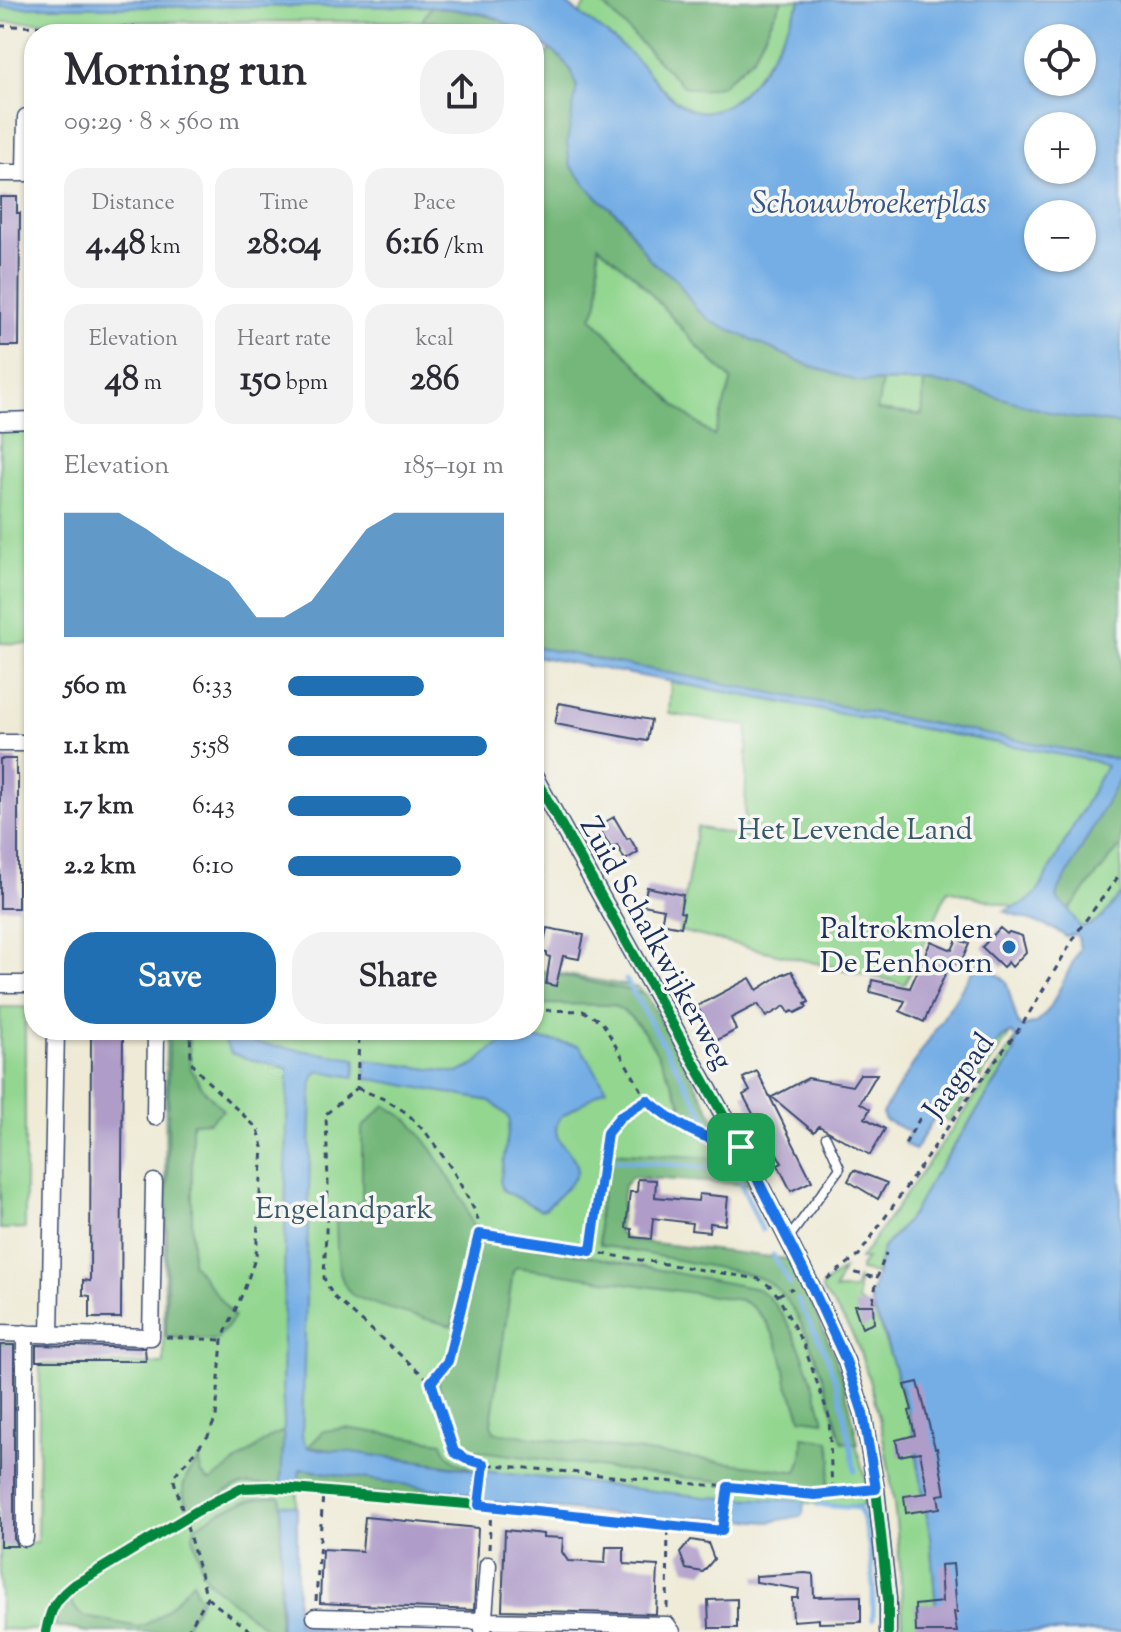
<!DOCTYPE html>
<html lang="en">
<head>
<meta charset="utf-8">
<style>
  body { margin:0; font-family:"Sorts Mill Goudy",serif; background:#f2f2f3; color:#2b2b33; height:100vh; display:flex; flex-direction:column; font-size:30px; white-space:nowrap }
  * { box-sizing:border-box; margin:0 }
  p { font-size:26px; color:#7c7c81 }
  .icon { flex:none; width:44px; height:44px; fill:none; stroke:currentColor; stroke-width:2; stroke-linecap:round; stroke-linejoin:round }
  .map { position:relative; flex:1; overflow:hidden }
  .drawer { position:absolute; left:24px; top:24px; width:520px; height:1016px; display:flex; flex-direction:column; background:#fff; border-radius:32px; box-shadow:0 2px 6px #0004 }
  .drawer>* { flex:none }
  .tools { position:absolute; left:1024px; top:24px; display:grid; gap:16px }
  .tools a { display:grid; place-items:center; width:72px; height:72px; border-radius:50%; background:#fff; box-shadow:0 2px 6px #0004; font-size:40px }
  .pin { position:absolute; display:grid; place-items:center; width:68px; height:68px; color:#fff; margin:-34px; border-radius:16px; box-shadow:0 4px 12px #0006 }
  .round { display:grid; place-items:center; flex:none; width:84px; height:84px; border-radius:32px; background:#f2f2f3 }
  .summary { display:flex; align-items:center; justify-content:space-between; height:136px; padding:0 40px }
  h1 { font-size:44px; font-weight:700; line-height:60px }
  .figures { display:grid; grid-template-columns:repeat(3,1fr); gap:12px; height:136px; padding:8px 40px }
  .figures div { display:grid; align-content:center; border-radius:20px; background:#f2f2f3; text-align:center }
  .figures b { font-size:34px; font-weight:700 }
  .figures small { font-size:22px; font-weight:400 }
  .figures p { font-size:22px }
  .chart { height:224px; padding:16px 40px }
  .chart p { display:flex; justify-content:space-between }
  .chart svg { width:100%; height:144px; margin-top:8px; fill:#1f6fb2; opacity:.7 }
  .action { display:flex; gap:16px; margin-top:auto; padding:16px 40px }
  .action a { flex:1; height:92px; border-radius:32px; background:#1f6fb2; color:#fff; font-size:32px; font-weight:700; line-height:92px; text-align:center }
  .action a+a { background:#f2f2f3; color:#2b2b33 }
  ul { padding:0 40px; list-style:none; font-size:26px }
  li { display:grid; grid-template-columns:128px 96px 1fr; align-items:center; height:60px }
  li i { height:20px; border-radius:10px; background:#1f6fb2 }
  .map>svg:first-child { display:block }
</style>
</head>
<body>
<div class="map">
<svg width="1121" height="1632" viewBox="0 0 1121 1632">
  <rect width="100%" height="100%" fill="#f6f6f2"/>
  <filter id="ink" filterUnits="userSpaceOnUse"><feTurbulence type="fractalNoise" baseFrequency=".0125" numOctaves="2"/><feDisplacementMap in="SourceGraphic" scale="16" xChannelSelector="R" yChannelSelector="G"/><feConvolveMatrix kernelMatrix="1 2 1 2 8 2 1 2 1" color-interpolation-filters="sRGB"/></filter>
  <filter id="wash" filterUnits="userSpaceOnUse"><feTurbulence type="fractalNoise" baseFrequency=".006" numOctaves="4" result="noise"/><feDisplacementMap in="SourceGraphic" scale="32" xChannelSelector="R" yChannelSelector="G"/><feGaussianBlur stdDeviation="1.8" result="paint"/><feColorMatrix in="noise" values="0 0 0 0 0 0 0 0 0 0 0 0 0 0 0 0 0 1.4 0 .05"/><feComposite in="paint" operator="in"/></filter>
  <g filter="url(#wash)">
    <rect width="100%" height="100%" fill="#eeead5"/>
    <path fill="#92d68f" stroke="#568276" stroke-width="2" d="M590,0H599L683,86L722,85L753,57L782,0H801C784,34 737,135 686,107C664,95 650,73 632,56C616,41 597,28 579,14Z
      M431,6L422,21L0,22V7Z
      M597,245L636,277L701,350L732,380L714,437L677,407L591,317C604,304 598,263 597,245Z
      M882,382H924L922,415L876,410Z
      M0,432H34V644L0,643Z
      M671,682L1094,761L1106,766L1037,893L1025,903L1014,907L948,890L905,984L679,931L697,827L744,837L748,726L669,714Z
      M1121,845V894L1097,924L1080,927L1069,910Z
      M534,969L639,988L728,1152L735,1154L737,1159L620,1171L616,1240L784,1264L836,1368L865,1478L864,1506L703,1498L300,1450L296,1509L295,1632H89L47,1625L45,1630L0,1629V1343H19L18,1544L37,1542L40,1364H164L166,1030H534Z
      M0,1007H25V1229H0Z
      M1011,1033L949,1122L936,1115L1003,1037Z
      M1017,1038L1014,1054L927,1187L912,1215L883,1248L876,1274L860,1271V1267L867,1259H860Z
      M843,1270L835,1290H854L858,1277V1301L876,1315L897,1375L912,1426L930,1536L938,1632H903C901,1552 894,1471 873,1394C867,1373 861,1350 850,1330C842,1316 831,1303 822,1290L823,1285Z"/>
    <path fill="#75b77a" stroke="#48736c" stroke-width="2" fill-rule="evenodd" d="M599,0H782L753,57L722,85L703,90L683,86Z
      M431,6C467,12 495,13 526,34H479L470,29L451,24L422,21Z
      M550,49C569,63 579,75 576,100L594,194L621,218L650,260L676,279L696,309L712,322L808,365L857,381L882,382L877,410L922,415L924,382L961,386L1005,399L1121,424V760L534,647V74ZM598,245L636,277L701,350L732,380L714,436L677,407L591,317C605,300 597,266 598,245Z
      M1121,775V845L1069,910L1057,899L1059,890Z
      M534,970L646,994L726,1139C716,1136 699,1133 691,1125C685,1118 682,1104 678,1096C664,1066 644,1018 612,1005L534,1004Z
      M169,1030H188L191,1070L204,1090L223,1110L209,1122L192,1123V1263L234,1317L217,1340L166,1337Z
      M385,1105L410,1121L433,1151L464,1202L473,1227L471,1247L452,1326C435,1321 357,1302 350,1293C335,1276 337,1241 336,1219L362,1201V1128Z
      M608,1152L737,1159L750,1185L632,1177L624,1186L619,1233L628,1240L788,1259C806,1294 825,1329 838,1366C847,1391 853,1418 858,1444L843,1442L841,1438C828,1394 807,1308 768,1282C759,1276 749,1275 739,1272L600,1245L598,1219Z
      M487,1238L506,1240L758,1289C792,1311 814,1383 824,1421L801,1418C799,1406 792,1395 787,1383C785,1377 786,1371 784,1365C778,1340 765,1310 740,1300L517,1267L513,1271L491,1424L494,1432L792,1471H797C803,1461 803,1449 803,1437L829,1441L832,1459L827,1488L817,1491L641,1473L466,1449L460,1446L454,1438L450,1412L437,1382L453,1363L476,1258L479,1246Z
      M345,1428L442,1442C446,1460 460,1464 475,1470L421,1461L308,1447L324,1431Z
      M284,1431L281,1486L249,1484L235,1487L189,1512C178,1486 183,1480 199,1460C200,1469 201,1478 211,1481L272,1436Z
      M300,1469L469,1494L473,1498L472,1500H468L298,1487Z
      M268,1497H281L279,1632H273L266,1628L226,1597L208,1581L203,1573L193,1536L195,1526C218,1512 241,1500 268,1497Z
      M193,1581L196,1592L201,1599L182,1632H89L55,1626L58,1605L67,1596L79,1613L86,1617L139,1627C161,1620 178,1597 193,1581Z"/>
    <path fill="#75aee5" stroke="#486ea2" stroke-width="2" fill-rule="evenodd" d="M0,0H562C585,19 612,36 634,57C651,74 668,103 693,110C743,125 783,35 801,0H1121V424L1065,417L961,386L924,382L857,381L808,365L712,322L696,309L676,279L650,260L621,217L594,194L570,165L567,143L577,86L572,72L561,57L534,39V34C520,34 503,19 488,15C469,11 450,9 431,6L0,7ZM1038,38H1082V82H1038ZM1038,126H1082V170H1038ZM1038,214H1082V258H1038Z
      M534,647L1121,760V775L1059,890L1057,899L1069,910L1080,927C1100,926 1109,909 1121,894V1632H938L930,1536L912,1426L884,1334L870,1301L883,1248L912,1215L927,1187L1008,1064L1014,1054L1016,1038L1011,1033L1003,1037L936,1115L915,1150L904,1143L910,1132L885,1120L882,1113L980,960L1006,981L1018,1023L1021,1027L1037,1023L1050,1008L1080,948L1078,937L1074,934L1066,937C1054,926 1021,918 1004,911L1025,903L1037,893L1106,766L1094,761L534,656Z
      M224,1030H243L249,1040L257,1043L356,1059L354,1077L320,1071L315,1074L312,1083L302,1436L307,1447L314,1449L344,1451L475,1470L706,1497L804,1501L803,1514L800,1516L769,1522L704,1517L682,1521L472,1500L473,1498L469,1494L300,1469L298,1487L281,1486L284,1424L282,1386L288,1068L245,1058L231,1053L224,1040Z
      M512,1037L553,1041L580,1046L606,1088L561,1117C541,1144 589,1155 575,1177C569,1188 553,1200 545,1209L540,1210L503,1190L500,1182L510,1121L508,1116L490,1101L365,1078L366,1060L458,1073L475,1065L492,1049Z
      M281,1504L297,1506V1624L361,1632L298,1631L281,1632Z"/>
    <g fill="none" stroke-linecap="round" stroke-linejoin="round">
      <path stroke="#75aee5" stroke-width="5" d="M626,980L714,1132
        M617,1160L735,1170L762,1230
        M773,1255L790,1284
        M798,1300C805,1318 817,1333 824,1350C841,1389 848,1430 855,1471
        M818,1505L859,1508C873,1544 874,1581 873,1619"/>
    </g>
    <g id="blocks">
      <path fill="#af9cc9" d="M0,197H17V213H20L19,346H0Z
        M559,703L651,720L647,741L555,724Z
        M0,759H16V775H18V908H0Z
        M614,817L627,839L630,838L638,852L625,860L617,845L611,848L598,826Z
        M647,887L683,895L680,912L684,913L681,927L661,923L664,909L643,905Z
        M547,928L584,935L579,959L563,956L556,986L546,984L550,957L547,956V953L542,952Z
        M1000,928L1007,934L1009,932L1022,936L1026,952L1012,967L1008,962L1003,967L982,947Z
        M957,939L969,944L960,965L951,961L924,1022L900,1011L905,1001L870,992L872,980L910,988L931,941L952,950Z
        M792,971L809,1002L805,1004L807,1007L795,1013L793,1011L789,1013L785,1006L766,1017L758,1004L731,1018L736,1030L716,1041L697,1006L750,978L757,990L784,973L785,974Z
        M91,1030H123L121,1318H90V1296L83,1295V1280L90,1281Z
        M757,1071L812,1181L791,1191L778,1165L782,1163L769,1139L764,1141L759,1125L743,1095L750,1091L743,1078Z
        M860,1074H877L860,1103L870,1109L865,1118L885,1129L870,1155L819,1126L814,1132L772,1097L808,1078L852,1086Z
        M854,1170L887,1183L878,1199L848,1181Z
        M638,1179L656,1180L655,1197L698,1201L699,1194L728,1197L725,1225L710,1223L709,1232L691,1230L692,1223L653,1218L651,1239L632,1237V1229L626,1228L630,1192H637Z
        M854,1305H873L874,1323L862,1328Z
        M0,1345H14V1538L17,1546H0Z
        M36,1345L145,1348L146,1361H36Z
        M918,1382L935,1448H937L945,1494L938,1495L940,1508L906,1513L904,1496L928,1493L920,1452L899,1456L896,1440L915,1435L909,1411L912,1410L905,1385Z
        M365,1517L478,1528L474,1610L320,1603L322,1549L362,1551Z
        M505,1530L543,1534V1537L563,1538L562,1552L568,1561L605,1563L606,1547H624V1564L658,1566L656,1614L502,1610Z
        M691,1540L708,1543L714,1559L703,1572L686,1569L680,1553Z
        M953,1564L957,1612H954L957,1632H916L915,1605L942,1602L940,1565Z
        M805,1573L813,1574L814,1597L861,1596V1622L819,1623V1619L793,1621L792,1598H798L799,1589L756,1582V1576Z
        M737,1599V1628H709L708,1600Z"/>
    </g>
  </g>
  <g filter="url(#ink)">
    <use href="#blocks" fill-opacity="0" stroke="#3b4b70" stroke-width="2"/>
    <g fill="none" stroke-linecap="round" stroke-linejoin="round">
      <defs>
        <path id="lane" d="M788,1239L840,1168L826,1137"/>
        <path id="street" d="M0,173H32
          M25,173L26,117H34
          M0,421L34,420
          M0,743H34
          M534,776L741,1147L813,1289L846,1361L863,1413L876,1489L888,1599V1632
          M0,984H34
          M155,1117L156,1030
          M0,1333L151,1337L154,1182
          M50,1335L56,1030
          M25,1538V1333
          M315,1617L667,1625L672,1632
          M483,1630L488,1565"/>
      </defs>
      <use href="#lane" stroke="#3b4b70" stroke-width="11"/>
      <use href="#street" stroke="#3b4b70" stroke-width="19"/>
      <path stroke="#3b4b70" stroke-width="3" stroke-dasharray="6 6" stroke-linecap="butt" d="M0,26L404,30L437,27L470,34
        M30,921L31,759
        M534,1010L583,1011L602,1022L647,1100L672,1121L718,1142
        M351,1030L359,1036L357,1088L326,1114L328,1185L324,1278L333,1296L431,1382L454,1452L466,1459L484,1464L728,1487
        M360,1036L425,1034L440,1030
        M357,1088L384,1099L407,1113L427,1134L452,1169L475,1211L479,1223V1234L759,1279L771,1287L778,1296L804,1346L829,1416L832,1492
        M905,1144L921,1116
        M591,1251L607,1133L620,1117L647,1100
        M855,1273L877,1278
        M827,1279L859,1255L968,1098L1022,1025L1082,925L1121,873
        M778,1295L793,1288
        M873,1302L877,1278L886,1253
        M166,1337L222,1340
        M431,1382L448,1361L479,1234
        M479,1505L484,1465
        M489,1549L491,1507
        M207,1598L252,1632
        M316,1601L323,1493
        M667,1608L668,1524
        M187,1632L207,1598L173,1477L208,1436L216,1417L222,1340L244,1290L256,1256L263,1147L258,1129L204,1078L191,1062L190,1030"/>
      <use href="#lane" stroke="#fff" stroke-width="8"/>
      <use href="#street" stroke="#fff" stroke-width="16"/>
      <defs>
        <path id="cycleway" d="M534,776L741,1147L813,1289L846,1361L863,1413L876,1489L888,1599V1632
          M46,1632C50,1611 54,1601 71,1587L197,1511L241,1488L270,1487L479,1505L722,1531L728,1487L815,1495L876,1489"/>
      </defs>
      <use href="#cycleway" stroke="#f6f6f2" stroke-width="15"/>
      <use href="#cycleway" stroke="#00873e" stroke-width="10"/>
    </g>
  </g>
  <g fill="none" stroke-linecap="round" stroke-linejoin="round" filter="url(#ink)">
    <defs>
      <path id="route" d="M647,1100C679,1127 700,1138 741,1147L813,1289L846,1361L863,1413L876,1489L815,1495L728,1487L722,1531L479,1505L484,1464L466,1459L454,1452L431,1382L448,1361L479,1234L591,1251L607,1133L620,1117Z"/>
    </defs>
    <use href="#route" stroke="#fff" stroke-width="16"/>
    <use href="#route" stroke="#1a73e8" stroke-width="10"/>
  </g>
  <circle fill="#1f6fb2" stroke="#f6f6f2" stroke-width="3" cx="1009" cy="947" r="8"/>
  <g text-anchor="middle" dominant-baseline="central" stroke-width="7" stroke-linejoin="round" paint-order="stroke">
    <g font-size="30" fill="#39596a" stroke="#f6f6f2">
      <text x="855" y="831">Het Levende Land</text>
      <text x="344" y="1210">Engelandpark</text>
    </g>
    <g font-size="30" fill="#1b2f5e" stroke="#f6f6f2" text-anchor="end">
      <text x="993" y="930">Paltrokmolen<tspan x="993" dy="34">De Eenhoorn</tspan></text>
    </g>
    <g font-size="30" fill="#1b2f5e" stroke="#f6f6f2">
      <text transform="translate(655 944) rotate(61)">Zuid Schalkwijkerweg</text>
      <text transform="translate(960 1077) rotate(-54)">Jaagpad</text>
    </g>
    <g font-size="32" font-style="italic" fill="#365586" stroke="#f6f6f2">
      <text x="869" y="205">Schouwbroekerplas</text>
    </g>
  </g>
</svg>
<div class="tools">
<a><svg class="icon" aria-label="locate" viewBox="0 0 24 24"><circle cx="12" cy="12" r="6"/><path d="M12 2v4M12 18v4M2 12h4M18 12h4"/></svg></a>
<a>+</a>
<a>−</a>
</div>
<div class="pin" style="left:741px;top:1147px;background:#1e9e55"><svg class="icon" aria-label="arrive" viewBox="0 0 24 24"><path d="M6 21V4h12l-3 4 3 4H6"/></svg></div>
<section class="drawer">
<div class="summary"><div><h1>Morning run</h1><p>09:29 · 8 × 560 m</p></div><a class="round"><svg class="icon" aria-label="share" viewBox="0 0 24 24"><path d="M12 15V3M7 8l5-5 5 5M5 13v7h14v-7"/></svg></a></div>
<div class="figures">
<div><p>Distance</p><b>4.48<small> km</small></b></div>
<div><p>Time</p><b>28:04</b></div>
<div><p>Pace</p><b>6:16<small> /km</small></b></div>
</div>
<div class="figures">
<div><p>Elevation</p><b>48<small> m</small></b></div>
<div><p>Heart rate</p><b>150<small> bpm</small></b></div>
<div><p>kcal</p><b>286</b></div>
</div>
<div class="chart"><p><span>Elevation</span>185–191 m</p>
<svg viewBox="0 0 160 44" preserveAspectRatio="none"><path d="M0 44V6L10 6L20 6L30 11L40 17L50 22L60 27L70 38L80 38L90 33L100 22L110 11L120 6L130 6L140 6L150 6L160 6V44z"/></svg>
</div>
<ul>
<li><b>560 m</b>6:33<i style="width:63%"></i></li>
<li><b>1.1 km</b>5:58<i style="width:92%"></i></li>
<li><b>1.7 km</b>6:43<i style="width:57%"></i></li>
<li><b>2.2 km</b>6:10<i style="width:80%"></i></li>
</ul>
<div class="action"><a>Save</a><a>Share</a></div>
</section>
</div>
</body>
</html>
